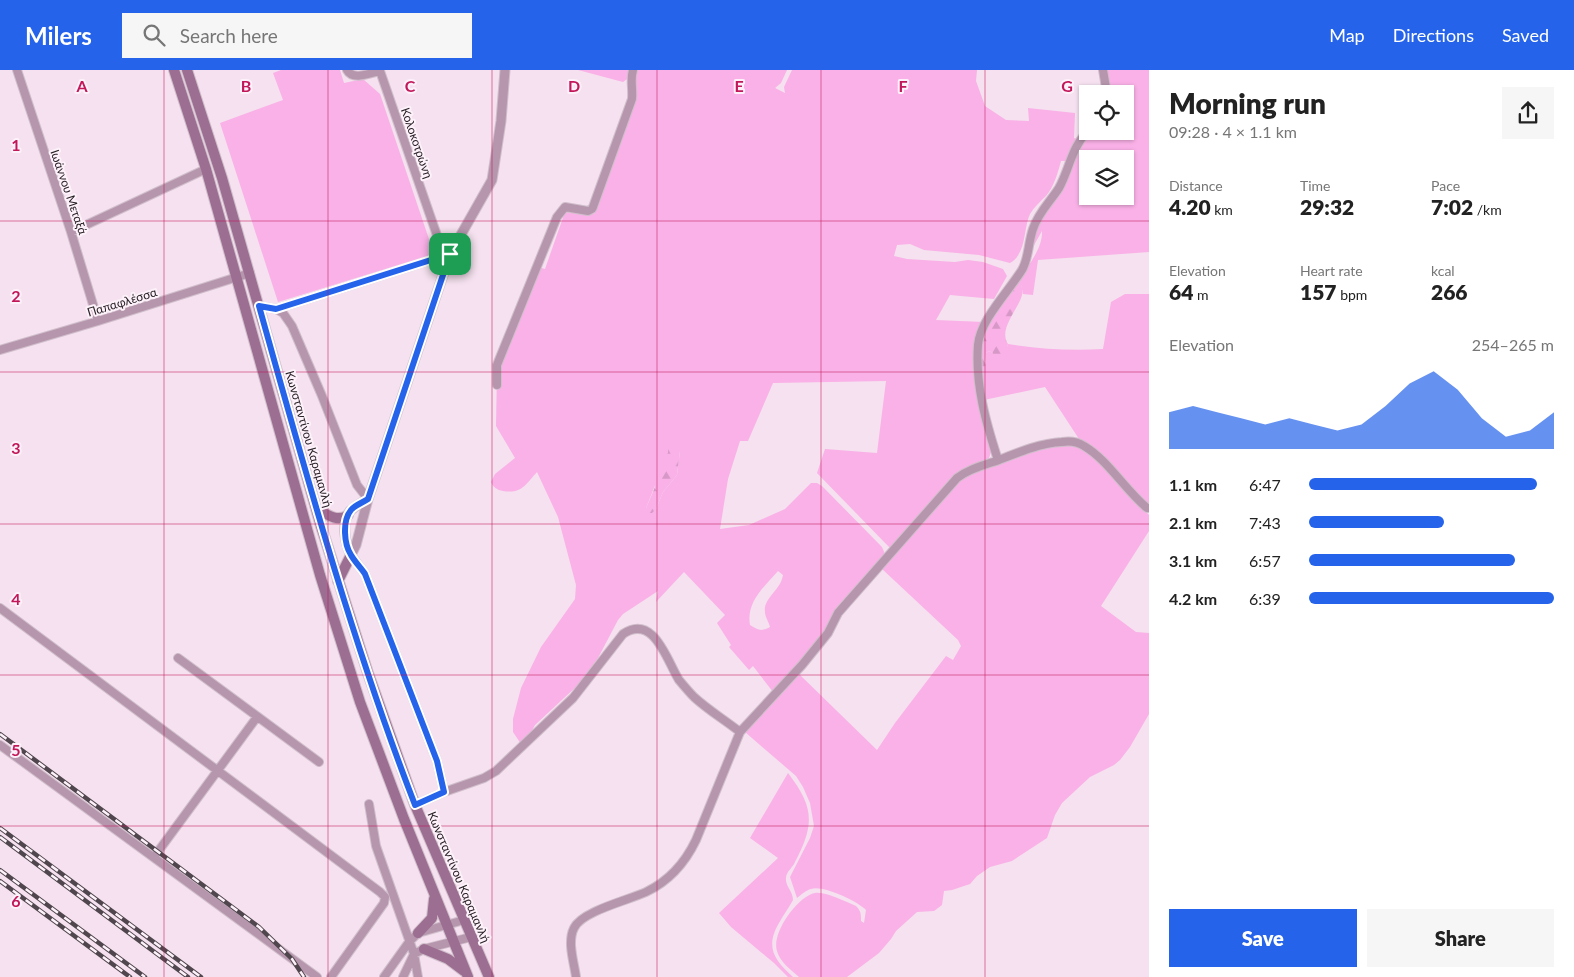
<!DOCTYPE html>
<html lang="en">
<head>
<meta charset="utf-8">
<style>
  body { margin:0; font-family:Lato,sans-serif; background:#f6f6f6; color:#222; height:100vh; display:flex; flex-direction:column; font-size:19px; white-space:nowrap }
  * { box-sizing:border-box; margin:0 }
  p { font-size:16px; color:#767676 }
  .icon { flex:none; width:28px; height:28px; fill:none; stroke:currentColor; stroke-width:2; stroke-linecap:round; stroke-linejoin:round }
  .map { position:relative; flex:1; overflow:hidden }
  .drawer { display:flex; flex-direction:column; background:#fff; width:425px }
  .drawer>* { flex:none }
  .tools { position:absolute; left:1079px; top:15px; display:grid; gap:10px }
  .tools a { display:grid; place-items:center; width:55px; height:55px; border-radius:0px; background:#fff; box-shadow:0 1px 4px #0004; font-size:25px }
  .pin { position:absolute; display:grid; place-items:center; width:42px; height:42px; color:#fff; margin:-21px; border-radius:10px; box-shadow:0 2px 8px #0006 }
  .round { display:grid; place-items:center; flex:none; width:52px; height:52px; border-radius:0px; background:#f6f6f6 }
  .summary { display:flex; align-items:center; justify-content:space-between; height:85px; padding:0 20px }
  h1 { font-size:28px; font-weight:800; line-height:38px }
  .figures { display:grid; grid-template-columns:repeat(3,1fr); gap:8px; height:85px; padding:5px 20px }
  .figures div { display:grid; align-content:center }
  .figures b { font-size:21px; font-weight:800 }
  .figures small { font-size:14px; font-weight:400 }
  .figures p { font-size:14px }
  .chart { height:140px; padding:10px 20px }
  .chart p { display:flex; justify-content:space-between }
  .chart svg { width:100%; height:90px; margin-top:5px; fill:#2563eb; opacity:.7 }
  .cta { display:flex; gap:10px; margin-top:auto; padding:10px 20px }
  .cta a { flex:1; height:58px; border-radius:0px; background:#2563eb; color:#fff; font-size:20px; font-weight:800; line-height:58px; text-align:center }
  .cta a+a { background:#f6f6f6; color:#222 }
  ul { padding:0 20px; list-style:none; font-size:16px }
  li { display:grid; grid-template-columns:80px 60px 1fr; align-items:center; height:38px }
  li i { height:12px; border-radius:6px; background:#2563eb }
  header { display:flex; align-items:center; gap:30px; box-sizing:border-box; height:70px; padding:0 25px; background:#2563eb; color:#fff }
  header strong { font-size:24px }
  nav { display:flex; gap:28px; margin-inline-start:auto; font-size:18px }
  .search { width:350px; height:45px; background:#f6f6f6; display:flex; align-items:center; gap:12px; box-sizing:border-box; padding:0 18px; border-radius:0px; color:#767676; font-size:19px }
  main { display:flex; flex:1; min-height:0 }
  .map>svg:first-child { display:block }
</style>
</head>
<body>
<header>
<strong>Milers</strong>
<div class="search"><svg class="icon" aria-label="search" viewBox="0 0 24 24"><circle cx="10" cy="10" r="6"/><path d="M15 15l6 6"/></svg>Search here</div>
<nav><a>Map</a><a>Directions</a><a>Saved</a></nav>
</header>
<main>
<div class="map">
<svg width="1149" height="907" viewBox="0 0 1149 907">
  <defs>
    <pattern id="forest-firs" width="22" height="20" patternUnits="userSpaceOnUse" patternTransform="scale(1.25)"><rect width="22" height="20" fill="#fab1e7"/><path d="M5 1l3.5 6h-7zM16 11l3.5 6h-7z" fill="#d698c6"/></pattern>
  </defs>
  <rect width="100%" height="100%" fill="#f5e1ef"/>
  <path fill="#fab1e7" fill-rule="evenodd" d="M281,0H340L344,13L363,9L380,24L434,184L278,232L220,53L283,30L273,3Z
    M578,0H632L630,7L623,12Z
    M637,0H787L781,13L775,18L785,23L784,17L792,0H977L976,11L985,36L1006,50L1029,51L1028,38L1075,43L1074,68L1077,69L1067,91H1061C1058,102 1054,117 1046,126C1040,132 1034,137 1030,144C1023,159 1027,183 1010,193L979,185L924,180L910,174L897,175L894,186L907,189L955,192L968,190L983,192L1003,199L1007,206L994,229L950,225L936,250L984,252L975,305L979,338L992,379L989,388L974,395L892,478H890L817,403L825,379L877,383L886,311L773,313L748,371H740L728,409L720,459L749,455L785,439L811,413H817L822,416L882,477L885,484L836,538L830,553L819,569L773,622L753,596L749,600L729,577L731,575L717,553L725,545L684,502L656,532L658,521L623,544L618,550L598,588L578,615L535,655L529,666L521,674L513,662V649L521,618L541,577L575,529L576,515L558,447L537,402C526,414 522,424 503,421C497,420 493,417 491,412L495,404L515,388L496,356L497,301L538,197L545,199L566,139L594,144L598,137L635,27L634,11ZM680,381L677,405L663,422L656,439L646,438L668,383ZM778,501L783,505C781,520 763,528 765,542C765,547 769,552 770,557C761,562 758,560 750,555C746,532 764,517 778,501Z
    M1107,0H1149V182L1038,190L1033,225L1023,224L1021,214L1012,217C1024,202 1043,180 1042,161L1029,184L1034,159L1075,81L1091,61H1125V24H1109ZM1088,89H1125V126H1088Z
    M1125,224H1149V434L1145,433L1081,372L1045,317L984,330L980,300L986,293V283L989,281L993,283V287L1007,277L1008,274C1040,279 1071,281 1103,279L1111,232Z
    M1065,374L1083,378L1097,388L1149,445V461L1101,536L1136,562L1149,563V644L1130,677L1120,690L1114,695L1090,707L1062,733L1055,745L1047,768L1012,791L990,797L977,806L970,814L952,820L944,821L942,835L934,841L917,842L896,861L891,869L879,883L847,907H799C791,900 780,892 777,881C771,863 798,826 815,823C825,821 846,832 856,836C861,841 861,844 861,851L864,853L866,840C857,831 823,815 811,819C806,820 801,825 797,828L790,807L810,768L814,756L810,733L803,717L796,706L745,662L799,604L877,680L895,653L946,586L953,590L961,576L958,570L881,498L951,420C954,416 958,412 962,409C981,394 1040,379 1065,374Z
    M788,703C814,737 815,754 795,792C793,797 786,802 786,808C785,816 793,821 793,830C789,838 783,845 779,853C765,877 774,890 793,907H788L774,893L731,857L719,843L778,788L750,768Z"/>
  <path fill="url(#forest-firs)" d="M1017,214H1021C1022,217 1023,222 1022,225C1018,240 998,259 1008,274L1003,292L993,293L991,290L993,283L989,281L986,283L985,298L980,300L981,272L986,258L1012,217Z
    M672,375L677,377L680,381L677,405L663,422L656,439L652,443H649L646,438L655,417C652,406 659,390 668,383V378Z"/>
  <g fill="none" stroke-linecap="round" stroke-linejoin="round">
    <defs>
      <path id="minor" d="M17,0L71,162L98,251
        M347,0C353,11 370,3 380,1L440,174L444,180L450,184
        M1103,0L1107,24
        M71,162L206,99
        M259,236L276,239L450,184
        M276,239L283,243L292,256L322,326L357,415L368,429
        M0,280L98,251L250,203
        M497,315V295L557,147L565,137L588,141L592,139L593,137L632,29C633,18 630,10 633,0
        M998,390C986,353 975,315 978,275C980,250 1009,221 1022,200C1029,188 1028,173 1033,159C1038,143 1050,132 1059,118C1070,98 1071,78 1088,61
        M351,485L365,504L437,691L444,722
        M0,538L380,822L385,827L384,833L331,907
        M178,588L319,692
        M0,675L317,907
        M369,734L376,776L414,884L418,907
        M415,735L444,722L484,708L496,701L573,628L623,564C654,543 667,591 679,610C684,616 689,622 694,627C708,640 725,650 740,662
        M154,787L257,647
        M384,907L409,872L418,863L464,850
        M403,907L414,884L424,879L471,867
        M576,907C574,892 567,872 574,858C582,841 629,830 646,822C669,811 685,793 696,770L740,662L802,595L828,563L838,543L845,535L957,408C970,398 985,395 999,390C1019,382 1041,373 1062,372C1069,371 1078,372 1084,376C1108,390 1125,420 1147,438H1149"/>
      <path id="tertiary" d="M351,485L356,475L368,429L450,184L492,110L501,51L505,0
        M351,485C345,473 341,453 350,441C355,436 361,433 368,429"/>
      <path id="secondary" d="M174,0L206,99L320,505L360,632L404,749L468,907
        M187,0L222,108L321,456L368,603L415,735L489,907
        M316,438C326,444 337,453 348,445
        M338,511L351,485
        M418,863L432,848L434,829
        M424,879L448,889L464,901"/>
    </defs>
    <use href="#minor" stroke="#d0becb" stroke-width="10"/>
    <use href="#tertiary" stroke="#d0becb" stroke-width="11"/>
    <use href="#secondary" stroke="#d0becb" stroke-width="12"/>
    <use href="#minor" stroke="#b696ad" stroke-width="8"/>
    <use href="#tertiary" stroke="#b696ad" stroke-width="9"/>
    <use href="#secondary" stroke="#9c6e91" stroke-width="10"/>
    <defs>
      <path id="rail" d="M0,664L259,857L292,889L304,907
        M0,758L201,907
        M0,767L188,907
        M0,800L145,907
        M0,811L130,907"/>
    </defs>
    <use href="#rail" stroke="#50464d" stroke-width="4.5"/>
    <use href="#rail" stroke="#fdf1fa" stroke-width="2.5" stroke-dasharray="8" stroke-linecap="butt"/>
  </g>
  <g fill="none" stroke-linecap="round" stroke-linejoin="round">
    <defs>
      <path id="route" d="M450,184L368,429C362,433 355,435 351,440C342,451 344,474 351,485C355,492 361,498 365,504L437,691L444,722L415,735C352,572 306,404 259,236L276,239Z"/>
    </defs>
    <use href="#route" stroke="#fff" stroke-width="10"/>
    <use href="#route" stroke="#2563eb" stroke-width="6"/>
  </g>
  <path fill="none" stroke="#c2185b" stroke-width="1" stroke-opacity="0.55" d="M164,0V907M328,0V907M492,0V907M657,0V907M821,0V907M985,0V907M0,151H1149M0,302H1149M0,454H1149M0,605H1149M0,756H1149"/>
  <g text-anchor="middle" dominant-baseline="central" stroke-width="4" stroke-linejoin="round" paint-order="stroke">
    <g font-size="12" fill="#272025" stroke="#fdf1fa">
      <text transform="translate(417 73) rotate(71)">Κολοκοτρώνη</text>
      <text transform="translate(69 122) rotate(71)">Ιωάννου Μεταξά</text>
      <text transform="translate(122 232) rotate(-17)">Παπαφλέσσα</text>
      <text transform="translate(309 369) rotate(74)">Κωνσταντίνου Καραμανλή</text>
      <text transform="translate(459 807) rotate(67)">Κωνσταντίνου Καραμανλή</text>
    </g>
  </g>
  <g font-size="16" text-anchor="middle" font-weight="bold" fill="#c2185b" stroke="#fdf1fa" stroke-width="4" stroke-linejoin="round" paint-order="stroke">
    <text x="82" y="22">A</text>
    <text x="246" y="22">B</text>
    <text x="410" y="22">C</text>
    <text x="574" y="22">D</text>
    <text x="739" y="22">E</text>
    <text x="903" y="22">F</text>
    <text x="1067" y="22">G</text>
    <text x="16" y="81">1</text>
    <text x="16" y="232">2</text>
    <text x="16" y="384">3</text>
    <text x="16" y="535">4</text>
    <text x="16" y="686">5</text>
    <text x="16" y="837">6</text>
  </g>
</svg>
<div class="tools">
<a><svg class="icon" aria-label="locate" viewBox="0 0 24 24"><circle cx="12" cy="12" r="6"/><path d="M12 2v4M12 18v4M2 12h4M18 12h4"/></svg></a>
<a><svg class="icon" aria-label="layers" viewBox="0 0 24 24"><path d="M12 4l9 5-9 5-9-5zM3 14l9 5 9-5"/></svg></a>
</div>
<div class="pin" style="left:450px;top:184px;background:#1e9e55"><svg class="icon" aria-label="arrive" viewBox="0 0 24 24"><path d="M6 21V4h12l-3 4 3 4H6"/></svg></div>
</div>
<section class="drawer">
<div class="summary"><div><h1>Morning run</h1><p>09:28 · 4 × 1.1 km</p></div><a class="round"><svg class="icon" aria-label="share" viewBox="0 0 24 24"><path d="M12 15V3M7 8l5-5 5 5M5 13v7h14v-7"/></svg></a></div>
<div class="figures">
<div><p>Distance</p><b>4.20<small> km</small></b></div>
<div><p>Time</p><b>29:32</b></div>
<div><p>Pace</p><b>7:02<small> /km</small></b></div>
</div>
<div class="figures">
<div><p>Elevation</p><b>64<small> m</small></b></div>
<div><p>Heart rate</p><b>157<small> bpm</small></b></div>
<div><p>kcal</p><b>266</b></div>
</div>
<div class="chart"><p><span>Elevation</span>254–265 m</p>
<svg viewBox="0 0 160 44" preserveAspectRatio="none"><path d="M0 44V26L10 23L20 26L30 29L40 32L50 29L60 32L70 35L80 32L90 23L100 12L110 6L120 15L130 29L140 38L150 35L160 26V44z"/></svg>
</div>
<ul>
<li><b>1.1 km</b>6:47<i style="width:93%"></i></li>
<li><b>2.1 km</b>7:43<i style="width:55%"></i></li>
<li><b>3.1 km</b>6:57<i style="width:84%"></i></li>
<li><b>4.2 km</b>6:39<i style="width:100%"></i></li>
</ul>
<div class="cta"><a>Save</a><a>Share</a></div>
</section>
</main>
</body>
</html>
